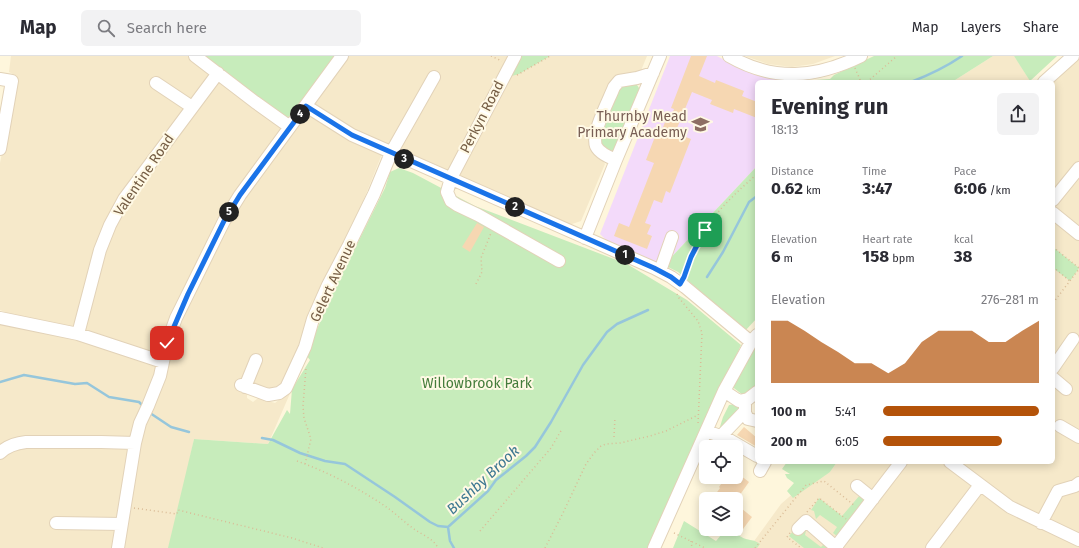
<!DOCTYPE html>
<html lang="en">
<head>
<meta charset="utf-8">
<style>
  body { margin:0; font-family:"Fira Sans",sans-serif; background:#f2f2f3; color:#2b2b33; height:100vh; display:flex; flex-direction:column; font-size:15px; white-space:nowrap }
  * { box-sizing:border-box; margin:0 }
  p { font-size:13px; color:#7c7c81 }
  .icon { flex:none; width:22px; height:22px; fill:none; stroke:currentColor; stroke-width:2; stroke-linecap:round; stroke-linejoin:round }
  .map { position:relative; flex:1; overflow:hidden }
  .details { position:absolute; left:755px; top:24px; width:300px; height:384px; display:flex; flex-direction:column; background:#fff; border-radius:6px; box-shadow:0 2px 10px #0003 }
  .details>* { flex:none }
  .fabs { position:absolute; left:699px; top:384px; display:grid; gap:8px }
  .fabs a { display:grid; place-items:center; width:44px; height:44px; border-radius:6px; background:#fff; box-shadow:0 2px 10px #0003; font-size:20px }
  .pin { position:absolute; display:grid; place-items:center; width:34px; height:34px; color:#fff; margin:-17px; border-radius:8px; box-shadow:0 2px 6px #0006 }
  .km { position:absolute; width:20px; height:20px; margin:-10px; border-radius:50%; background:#222; color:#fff; font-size:11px; line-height:20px; text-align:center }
  .round { display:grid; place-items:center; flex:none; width:42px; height:42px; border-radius:6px; background:#f2f2f3 }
  .head { display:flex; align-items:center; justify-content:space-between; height:68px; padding:0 16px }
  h1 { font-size:22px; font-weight:700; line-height:30px }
  .figures { display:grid; grid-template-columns:repeat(3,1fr); gap:6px; height:68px; padding:4px 16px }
  .figures div { display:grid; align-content:center }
  .figures b { font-size:17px; font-weight:700 }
  .figures small { font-size:11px; font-weight:400 }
  .figures p { font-size:11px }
  .chart { height:112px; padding:8px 16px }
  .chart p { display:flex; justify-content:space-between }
  .chart svg { width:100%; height:72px; margin-top:4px; fill:#b45309; opacity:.7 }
  ul { padding:0 16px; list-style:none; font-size:13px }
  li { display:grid; grid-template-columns:64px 48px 1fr; align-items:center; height:30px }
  li i { height:10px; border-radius:5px; background:#b45309 }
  header { display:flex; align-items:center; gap:24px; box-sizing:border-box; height:56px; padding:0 20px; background:#fff; border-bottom:1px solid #e1e1e2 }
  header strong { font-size:19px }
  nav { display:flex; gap:22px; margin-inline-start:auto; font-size:14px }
  .search { width:280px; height:36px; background:#f2f2f3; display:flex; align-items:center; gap:10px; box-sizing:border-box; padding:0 14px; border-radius:6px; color:#7c7c81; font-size:15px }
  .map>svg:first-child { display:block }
</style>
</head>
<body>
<header>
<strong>Map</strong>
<div class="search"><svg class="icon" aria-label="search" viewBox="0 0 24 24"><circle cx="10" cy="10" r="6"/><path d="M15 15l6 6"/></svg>Search here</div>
<nav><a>Map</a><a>Layers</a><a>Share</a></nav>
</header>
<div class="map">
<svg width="1079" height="492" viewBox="0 0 1079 492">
  <rect width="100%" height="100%" fill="#fef6dc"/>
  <path fill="#f6e9ca" d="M11,0H647L640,17L590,86L605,108L581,165L569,169L386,88L362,148L310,255L296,297L283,328L276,333L270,335L241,323L237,333L247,336V342L253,346L258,342L275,347L292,333L268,388L194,383L171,492H0V267H2L5,256L0,254V107L17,20L9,16Z
    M745,0H835L813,8L792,11L768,8Z
    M993,0H1014L1031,26H952Z
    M1079,3V492H749L781,448L804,428L830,416L837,406H1053L1052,26Z"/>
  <path fill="#f3dafa" d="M670,0H717L739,12L789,26H757V110L664,209L608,186L600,178Z"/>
  <path fill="#c7ecbb" d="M202,0H334V2L292,59L288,61L284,60Z
    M518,0H550L519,18L504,22Z
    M874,0H993L952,26H789L830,23L834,19Z
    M1014,0H1057L1030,25Z
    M632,26L637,29L643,38L618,98L610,94H605L598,80L617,32Z
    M757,110V183L755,185L757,187V262L745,275L678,216L664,209Z
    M399,112L413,117L475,150L627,208L687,244L741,289L693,396L652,492H168L194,383L268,388L287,354L290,358L292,333L310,304L306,299L332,238L385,132L390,116Z
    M1053,191L1079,212L1070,225L1053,212Z
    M757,279V336L748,343L730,329Z
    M736,348L742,352L719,374L723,361L729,349Z
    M787,406H837L830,416L793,442L787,435L794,427L787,422L785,418H790L782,413Z
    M860,439L869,448L842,484L833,477L837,471L820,459L816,463L814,455L811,454L819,442L842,460Z
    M684,465L716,485L726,473C734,473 738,481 746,483C753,485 753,483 760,488L757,492H673Z
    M807,470L805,479L821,491L824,488L830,492H804L789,480L795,473Z"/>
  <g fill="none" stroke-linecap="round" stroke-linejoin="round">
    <path stroke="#96c6db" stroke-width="2.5" d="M911,26C929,19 946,11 962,0
      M707,221L723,196L749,146L757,140
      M0,326L24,319L75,328L87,327L109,341L139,346L143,350
      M150,357L171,371L189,376
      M262,382L273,384L300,397L325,405L345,408L395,441L430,466L438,470L448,471L488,435L496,424L526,400L535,391L551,366L583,309L607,276L617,268L648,254
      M448,471L450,485L454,492"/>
  </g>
  <path fill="#f6d7b2" d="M691,0H707L699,20L715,27L716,24L744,35L742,40L757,46V62L734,53L733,57L710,48L712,44L692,36L675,77L691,83L670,137L666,135L662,147L654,144L645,167L651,169L647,178L652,180L647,193L614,180L619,167L629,171L654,107L646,104L656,78L660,79L665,66L669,67L674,53L671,52Z
    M477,167L484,171L470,196L462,191Z
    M744,371L757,382V391L737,379Z
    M736,416L749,426L737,443H715L717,440L715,439L720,432L719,431L726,421H736Z
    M736,448L752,461L740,477L736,474Z"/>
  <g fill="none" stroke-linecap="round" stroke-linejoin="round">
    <defs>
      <path id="minor" d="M195,0L255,46L290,71
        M515,0L451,122L447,136L451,145L457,149L478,159L559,205
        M729,0C774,26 816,22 861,0
        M0,23L12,25L0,93
        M1044,26L1073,0
        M156,27L192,51
        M306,50L352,79L654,212L671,221L685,231L751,286
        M616,104C609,101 599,97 596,90C591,77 609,44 614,31L619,25L637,22L653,17
        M1053,144L1079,112
        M1053,157L1079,178
        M585,182L616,104L660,0
        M660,215L672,181
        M0,262L78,278L163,306
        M78,278L100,194L110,169L124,143L218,17
        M1053,312L1073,283
        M1053,322L1066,333
        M241,329L268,339L279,337L286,332L305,291L313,263L328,229L349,189L374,138L391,97L434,21
        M245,331L256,304
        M724,335L739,345L748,343L757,336
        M745,349V357L748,363L757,365
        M1060,370L1079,381
        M706,375L726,382L757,400
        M721,380L745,355
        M0,397C7,390 17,387 26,386H101L135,387
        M950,406L1010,451L1079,484
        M760,415L765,406
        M857,430L873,443
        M56,467L122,468
        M1041,467L1058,435L1075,430L1079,427
        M798,473L806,465L837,492
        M118,492L135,387L140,367L148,350L160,320L167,287L176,262L224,165L240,139L342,0
        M654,492L724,335L751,286L757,279
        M835,492L901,406
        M932,492L980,429"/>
    </defs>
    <use href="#minor" stroke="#e2d2b8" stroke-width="14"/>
    <path stroke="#dabb96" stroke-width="1.5" stroke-dasharray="1 3" stroke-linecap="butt" d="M491,0L502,5
      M855,12L861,26
      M517,19L550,0
      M867,26L897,0
      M1053,191L1079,212
      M1053,211L1070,225
      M685,219C690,204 696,187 705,174C718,153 739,134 757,118
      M476,228L482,216L481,202L491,177
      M677,238L679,242L698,265L702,277L698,368
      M1053,247L1079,213
      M614,381L615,361
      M297,405C328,416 358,432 385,450C395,457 404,466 414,473C422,479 433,482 438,492
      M305,408L311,383L304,362L303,350L306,312
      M134,452L177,458L178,454L292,482L323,492
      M807,456L819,442L846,463
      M480,475L551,392L562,373
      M674,477L705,492
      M790,477L787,481L801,492
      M691,485L692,492
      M545,492L563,457L586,408L594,397L601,390L606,388L620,387L650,380L666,375L698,359
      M755,492L806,429L824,425L855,450"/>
    <use href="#minor" stroke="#fff" stroke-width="12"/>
  </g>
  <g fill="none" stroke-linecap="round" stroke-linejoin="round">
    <defs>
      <path id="route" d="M167,287L188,238L224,165L240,139L306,50L352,79L654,212L671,221L680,228L684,221L691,201L705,174"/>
    </defs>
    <use href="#route" stroke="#fff" stroke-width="8"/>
    <use href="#route" stroke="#1a73e8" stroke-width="5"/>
  </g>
  <defs>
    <symbol id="school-bare" viewBox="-9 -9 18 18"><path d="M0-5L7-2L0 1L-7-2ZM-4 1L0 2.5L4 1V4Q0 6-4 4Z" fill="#8d6e63" stroke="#fff9e5" stroke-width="2.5" paint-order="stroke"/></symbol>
  </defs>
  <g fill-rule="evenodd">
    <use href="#school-bare" x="688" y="56" width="25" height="25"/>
  </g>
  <g text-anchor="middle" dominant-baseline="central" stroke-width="4" stroke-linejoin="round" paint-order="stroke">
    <g font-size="14" fill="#785e54" stroke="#fff9e5" text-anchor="end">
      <text x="687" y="60">Thurnby Mead<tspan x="687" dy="16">Primary Academy</tspan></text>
    </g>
    <g font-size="14" fill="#755d44" stroke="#fff9e5">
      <text transform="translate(482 61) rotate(-63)">Perkyn Road</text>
      <text transform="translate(144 119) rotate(-56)">Valentine Road</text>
      <text transform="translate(333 225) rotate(-65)">Gelert Avenue</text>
    </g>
    <g font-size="14" fill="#447c3b" stroke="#fff9e5">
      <text x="477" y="327">Willowbrook Park</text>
    </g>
    <g font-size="15" font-style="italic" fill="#3e7892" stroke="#fff9e5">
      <text transform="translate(483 424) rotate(-43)">Bushby Brook</text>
    </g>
  </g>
</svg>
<div class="fabs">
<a><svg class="icon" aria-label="locate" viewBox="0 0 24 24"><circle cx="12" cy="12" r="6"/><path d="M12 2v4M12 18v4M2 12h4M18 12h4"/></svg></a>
<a><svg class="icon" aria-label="layers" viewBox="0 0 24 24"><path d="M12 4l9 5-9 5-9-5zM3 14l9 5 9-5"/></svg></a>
</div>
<div class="pin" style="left:705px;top:174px;background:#1e9e55"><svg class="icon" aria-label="arrive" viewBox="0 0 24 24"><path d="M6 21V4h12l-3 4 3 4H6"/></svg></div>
<div class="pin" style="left:167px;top:287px;background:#d93025"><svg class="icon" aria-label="check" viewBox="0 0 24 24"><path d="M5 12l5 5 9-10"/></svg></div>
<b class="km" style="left:625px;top:199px">1</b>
<b class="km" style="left:515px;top:151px">2</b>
<b class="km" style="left:404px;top:103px">3</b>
<b class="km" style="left:300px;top:58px">4</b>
<b class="km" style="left:229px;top:156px">5</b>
<section class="details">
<div class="head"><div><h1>Evening run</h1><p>18:13</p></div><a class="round"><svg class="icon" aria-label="share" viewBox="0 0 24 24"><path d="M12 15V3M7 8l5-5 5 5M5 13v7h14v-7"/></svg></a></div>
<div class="figures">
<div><p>Distance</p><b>0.62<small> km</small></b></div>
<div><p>Time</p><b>3:47</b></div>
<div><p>Pace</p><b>6:06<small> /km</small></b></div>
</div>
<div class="figures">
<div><p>Elevation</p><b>6<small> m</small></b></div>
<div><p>Heart rate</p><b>158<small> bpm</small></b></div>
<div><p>kcal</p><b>38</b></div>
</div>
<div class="chart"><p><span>Elevation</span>276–281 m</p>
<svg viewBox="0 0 160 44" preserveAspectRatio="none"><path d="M0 44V6L10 6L20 12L30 19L40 25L50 32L60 32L70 38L80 32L90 19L100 12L110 12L120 12L130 19L140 19L150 12L160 6V44z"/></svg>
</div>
<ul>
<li><b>100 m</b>5:41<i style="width:100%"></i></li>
<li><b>200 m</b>6:05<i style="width:76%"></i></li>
</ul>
</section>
</div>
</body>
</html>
